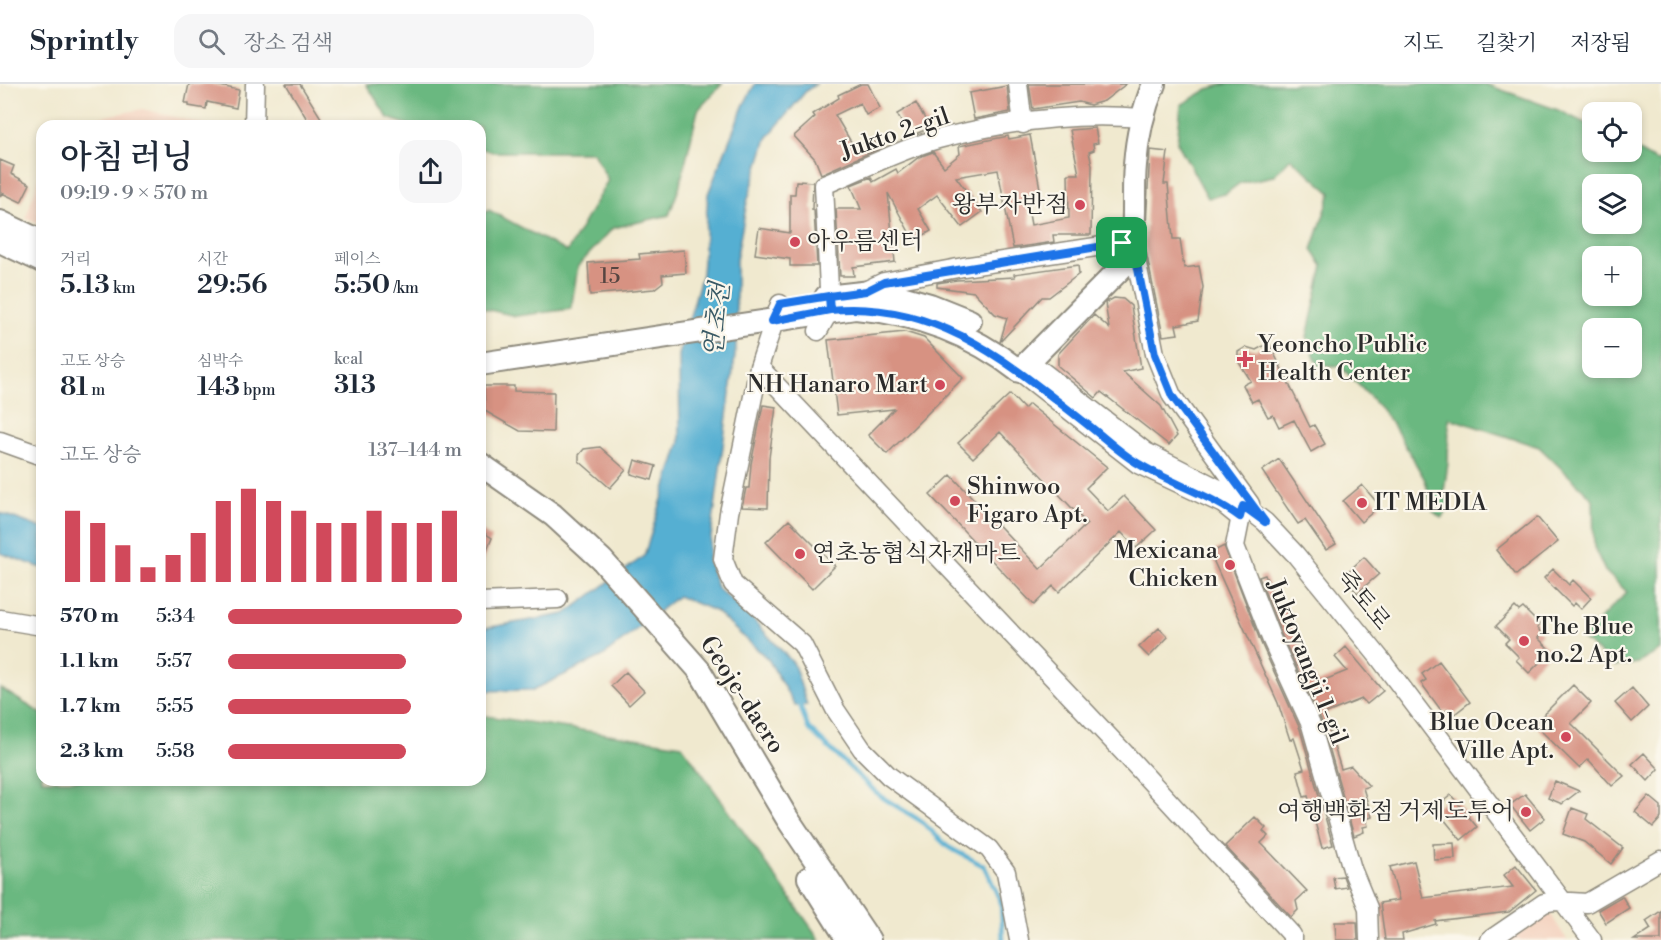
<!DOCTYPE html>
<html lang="ko">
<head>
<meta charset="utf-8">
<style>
  body { margin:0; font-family:"Libre Bodoni","Noto Serif KR",serif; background:#f6f6f7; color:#1f2937; height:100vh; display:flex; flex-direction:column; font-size:22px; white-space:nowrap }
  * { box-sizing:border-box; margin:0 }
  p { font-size:20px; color:#747a83 }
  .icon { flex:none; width:33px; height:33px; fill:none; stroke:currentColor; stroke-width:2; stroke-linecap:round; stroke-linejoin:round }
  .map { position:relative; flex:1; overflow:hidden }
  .panel { position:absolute; left:36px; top:36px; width:450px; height:666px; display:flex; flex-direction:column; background:#fff; border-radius:18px; box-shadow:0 3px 9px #0003 }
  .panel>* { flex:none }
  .controls { position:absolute; left:1582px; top:18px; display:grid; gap:12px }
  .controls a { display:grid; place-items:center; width:60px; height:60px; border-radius:12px; background:#fff; box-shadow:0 3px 9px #0003; font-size:30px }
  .pin { position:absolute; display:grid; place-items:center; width:51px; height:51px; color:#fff; margin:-26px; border-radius:12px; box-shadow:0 3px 9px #0006 }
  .round { display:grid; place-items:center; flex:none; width:63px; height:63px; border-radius:18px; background:#f6f6f7 }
  .headline { display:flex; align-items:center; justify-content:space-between; height:102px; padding:0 24px }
  h1 { font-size:33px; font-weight:600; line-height:45px }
  .figures { display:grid; grid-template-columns:repeat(3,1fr); gap:9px; height:102px; padding:6px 24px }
  .figures div { display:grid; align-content:center }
  .figures b { font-size:26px; font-weight:600 }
  .figures small { font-size:16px; font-weight:400 }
  .figures p { font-size:16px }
  .chart { height:168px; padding:12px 24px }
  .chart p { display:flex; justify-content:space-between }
  .chart svg { width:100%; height:108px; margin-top:6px; stroke:#d1495b; stroke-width:6 }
  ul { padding:0 24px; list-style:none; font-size:20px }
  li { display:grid; grid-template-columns:96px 72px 1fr; align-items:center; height:45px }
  li i { height:15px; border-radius:8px; background:#d1495b }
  header { display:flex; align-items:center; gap:36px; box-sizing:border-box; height:84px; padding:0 30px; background:#fff; border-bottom:2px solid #e0e1e3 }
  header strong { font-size:28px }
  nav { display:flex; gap:33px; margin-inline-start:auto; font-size:21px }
  .search { width:420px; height:54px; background:#f6f6f7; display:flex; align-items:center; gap:15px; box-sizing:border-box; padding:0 21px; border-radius:18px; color:#747a83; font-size:22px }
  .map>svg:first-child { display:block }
</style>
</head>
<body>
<header>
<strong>Sprintly</strong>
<div class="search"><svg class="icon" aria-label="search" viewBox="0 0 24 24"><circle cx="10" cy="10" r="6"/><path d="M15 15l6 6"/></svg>장소 검색</div>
<nav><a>지도</a><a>길찾기</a><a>저장됨</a></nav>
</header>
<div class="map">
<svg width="1661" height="856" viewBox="0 0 1661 856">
  <rect width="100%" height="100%" fill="#fbf7ec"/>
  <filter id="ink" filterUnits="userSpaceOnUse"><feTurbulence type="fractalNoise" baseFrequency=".0167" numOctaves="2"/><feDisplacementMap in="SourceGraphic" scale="12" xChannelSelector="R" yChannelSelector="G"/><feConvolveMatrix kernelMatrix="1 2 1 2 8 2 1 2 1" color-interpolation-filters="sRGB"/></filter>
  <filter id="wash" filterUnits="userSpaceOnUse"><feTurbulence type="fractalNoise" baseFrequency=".008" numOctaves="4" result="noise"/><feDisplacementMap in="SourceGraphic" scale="24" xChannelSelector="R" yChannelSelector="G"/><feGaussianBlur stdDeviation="1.35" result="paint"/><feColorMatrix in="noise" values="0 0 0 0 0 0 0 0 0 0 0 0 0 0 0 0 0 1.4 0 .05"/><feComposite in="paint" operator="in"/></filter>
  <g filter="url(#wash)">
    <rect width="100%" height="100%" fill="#f0e9cf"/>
    <path fill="#f4d3c0" d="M143,25L210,42H55Z
      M42,84V142L26,134Z
      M1546,823L1567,856H1497Z"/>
    <path fill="#6bb880" stroke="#4b7256" stroke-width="1.5" fill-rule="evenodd" d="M366,0H722L698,26L679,104L669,131L613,144L578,182L571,225L516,232L480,224V132L489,126L567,168L608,96L593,68H493L480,64V42H412L388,34Z
      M1226,0H1485L1558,26L1593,43V68H1632V63L1656,77L1661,76V566L1638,579L1615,582L1581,554L1627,508L1605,487L1594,463L1593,415L1539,363L1449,334L1448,379L1444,407L1449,424L1441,434L1433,427L1425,396L1395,344L1376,319L1340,282L1318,281L1307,253L1323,182L1312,166L1331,109L1291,74L1273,92L1240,99L1225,110L1208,114L1177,58L1181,21L1208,5ZM1593,100H1632V140H1593ZM1632,172V212H1593V172ZM1593,244H1632V284H1593Z
      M0,604L42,630V696H480V631L682,661L820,856H0Z"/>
    <path fill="#54afd2" stroke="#406d7e" stroke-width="1.5" d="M755,0H816L806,7L767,54L747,118L736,176V264L708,476L717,504L749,531L794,580L807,621L795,622L768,575L715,527L678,512L603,572L533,606L480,607V545L565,530L644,472L680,358L679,271L702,190L708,110L744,20Z
      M0,429L42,444V484L0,469Z"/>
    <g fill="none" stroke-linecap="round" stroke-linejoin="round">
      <path stroke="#54afd2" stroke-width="4.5" d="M799,618L808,644L880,712L921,737L948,763L984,782L1001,818L1003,856"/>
    </g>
    <g id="blocks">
      <path fill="#d79282" d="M189,0H211L239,6L236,24L207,18L206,25L189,22V19H185Z
        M286,0H300L326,42H311Z
        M861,0H868L880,24L866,31L860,19L835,31L854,63L873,54L878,65L821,90L815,75L794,52L815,33L813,30L839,14L838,11Z
        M1029,0H1126L1104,17L1090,21L1079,18L1033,25Z
        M1007,2L1010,28L974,35L969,9Z
        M916,19L930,44L913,51L908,43L905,45L897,30Z
        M1095,44L1098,59L1093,60L1094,66L1089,68L1092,81L1091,151H1053L1054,158L1013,164L998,86L956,93L982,128L962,143L937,111L918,125L931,147L914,157L888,109L895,178L853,183L854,192H840L836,125H861L851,101L871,93L873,98L896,85L898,89L919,73L933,68L944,83L960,70L959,62L1008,52L1009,55L1030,51L1041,110L1026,113L1031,141L1069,134L1068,90H1079L1070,46Z
        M1150,66L1168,68L1164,100H1168L1173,155H1180L1184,184L1199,182L1203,203L1198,237L1176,241L1178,250L1163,252L1145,162Z
        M0,76L14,82L11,90L30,100L21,118L2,109L0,113Z
        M796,97L813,98L812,126H814L817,182H790V175L755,170L759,144L790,149V110H795Z
        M684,166L686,189L662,191L663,198L654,205L590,211L588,179L640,175L639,170Z
        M1078,181L1079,190L1049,213H1042L1000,258L1007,234L995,230L974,208L937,203V199L957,196L1015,193L1014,190Z
        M1114,214L1123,215L1131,222L1141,284L1123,288L1161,322L1177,352L1169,361L1101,308L1096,314L1058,282V270L1094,231L1109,244L1105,219Z
        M905,248L924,254L963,294L887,370L868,351L894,325L837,331L828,256Z
        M1269,259L1310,343L1314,341L1325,360L1311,368L1294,336L1279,343L1273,331L1268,333L1258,315L1252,318L1243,301L1251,297L1238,277V268L1246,263L1256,266Z
        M484,302H514V307L554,308L553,348L520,347L485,327Z
        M1010,310L1024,325L1029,320L1107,383L1086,404L1108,427L1124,412L1156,446L1136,464L1121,448L1059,508L1053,502L1034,521L930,411L951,391L1040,485L1087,440L1000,348L973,374L958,359Z
        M763,321L776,323L769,374L768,424L742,423L746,404H749L751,380Z
        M600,363L626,386L610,404L579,377V371L584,365Z
        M1279,375L1336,460L1326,466L1305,436L1298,440L1262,387Z
        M635,376L656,382L652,396L631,390Z
        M1362,401L1380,422L1361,438L1343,417Z
        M1537,433L1558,458L1516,491L1496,466Z
        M789,436L835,482L812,505L766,458Z
        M480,446L492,454L480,483Z
        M1224,462L1261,559L1300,645L1333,761L1322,764L1308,712L1304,713L1297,687L1304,685L1294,654L1290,656L1278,619L1210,469Z
        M1364,473L1379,490L1357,509L1343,492Z
        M1553,485L1569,501L1573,496L1591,514L1581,525L1575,519L1572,522L1544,494Z
        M1265,491L1279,526L1285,523L1317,599L1347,587L1335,573L1346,563L1383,607L1367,620L1362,615L1324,630L1341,685L1351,682L1369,702L1363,704L1372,733L1366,735L1368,742L1363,743L1364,748L1354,752L1322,638L1281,550L1259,493Z
        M1515,523L1519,527L1523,524L1540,541L1537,544L1542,549L1538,554L1551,567L1529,589L1516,576L1519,573L1505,559L1509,555L1496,542Z
        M1159,544L1168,553L1149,573L1139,563Z
        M1439,577L1470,618L1452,632L1447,626L1443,629L1421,599L1426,596L1422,590Z
        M626,588L644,607L629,621L611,602Z
        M1573,601L1591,619L1571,639L1624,692L1612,702L1588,675L1579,684L1534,640Z
        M1632,604L1648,623L1632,638L1615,619Z
        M1644,669L1659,685L1648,697L1632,680Z
        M1555,697L1579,707L1562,720L1548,714Z
        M1525,710L1545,734L1530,746L1510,721Z
        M1451,711L1477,743L1461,756L1435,724Z
        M1649,712L1661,722V734L1653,743L1635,728Z
        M1572,724L1588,730L1586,735L1623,764L1611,780L1584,758L1563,750Z
        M1255,733L1266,744L1263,747L1268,752L1261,759L1307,807L1296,817L1298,826L1291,833L1225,762Z
        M1454,759L1455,775L1434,776L1433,760Z
        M1414,777L1423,814L1513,803L1504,791L1516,781L1536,806L1509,828L1435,837L1436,840L1402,850L1403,856H1385L1380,819L1399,816L1390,783Z
        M1343,792L1347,803L1335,805L1333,793Z
        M1622,812L1629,824L1606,839L1598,826Z
        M1661,827V856H1634L1651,845L1646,837Z
        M1335,838H1357L1358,856H1336Z"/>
    </g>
  </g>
  <g filter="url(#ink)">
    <use href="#blocks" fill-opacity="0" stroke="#8e8a7d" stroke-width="1.5"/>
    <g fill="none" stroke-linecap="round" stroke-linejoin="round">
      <defs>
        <path id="minor" d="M1018,0L1023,40
          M254,42L255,0
          M867,206L884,198L963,183L1122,159L1133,160L1155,270L1172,312L1250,420
          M780,220L759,283L729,429L723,475L733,500L802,560L835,625L862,665L889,692L989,765L1006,788L1019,856
          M818,247L830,226L824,101C860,86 901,65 938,55C1003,38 1076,28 1142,34
          M1029,277L1146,368L1227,409L1265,438L1296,471L1378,572L1592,856
          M759,283L1128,673L1292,851V856
          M1019,287L1138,380L1223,420L1239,433
          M0,357L42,372
          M1243,422L1235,462L1271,554L1311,641L1352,785L1368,824L1369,856
          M480,518L558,515
          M0,535L42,542
          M1490,856L1544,819L1554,817L1587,819L1661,776"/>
        <path id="major" d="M0,138L42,158
          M0,157L42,177
          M826,213L880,207L930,221L970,237
          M480,280L855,224C915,229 971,249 1019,287L1127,178C1138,147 1132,113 1135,81C1137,53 1143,26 1154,0
          M480,380L553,431L602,476L699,586L787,734L869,856
          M809,794L848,856"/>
      </defs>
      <use href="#minor" stroke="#8e8a7d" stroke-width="21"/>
      <use href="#major" stroke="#8e8a7d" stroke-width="26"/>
      <use href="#minor" stroke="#fff" stroke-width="18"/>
      <use href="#major" stroke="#fff" stroke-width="22"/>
    </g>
  </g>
  <g fill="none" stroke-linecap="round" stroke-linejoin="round" filter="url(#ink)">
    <defs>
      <path id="route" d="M1122,159L884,198L866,207L829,212L830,226L772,237L780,220L829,212L830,226C938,216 1009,279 1088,341C1105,354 1121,370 1139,380C1172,400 1209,410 1240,433L1243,422L1265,438L1172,312L1155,270L1133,160L1122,159"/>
    </defs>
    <use href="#route" stroke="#fff" stroke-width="12"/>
    <use href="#route" stroke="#1a73e8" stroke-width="8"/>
  </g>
  <g fill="#d1495b" stroke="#fbf7ec" stroke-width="2">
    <circle cx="1080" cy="121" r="6"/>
    <circle cx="795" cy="158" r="6"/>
    <path d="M1242 266h6v6h6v6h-6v6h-6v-6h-6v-6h6z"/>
    <circle cx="940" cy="301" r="6"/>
    <circle cx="955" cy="417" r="6"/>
    <circle cx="1362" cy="419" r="6"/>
    <circle cx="800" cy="470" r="6"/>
    <circle cx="1230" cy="481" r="6"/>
    <circle cx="1524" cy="557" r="6"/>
    <circle cx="1566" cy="653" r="6"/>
    <circle cx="1526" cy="728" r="6"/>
  </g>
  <g text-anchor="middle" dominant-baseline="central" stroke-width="4.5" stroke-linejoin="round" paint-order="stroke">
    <g font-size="21" fill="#564541">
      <text x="610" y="193">15</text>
    </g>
    <g font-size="24" fill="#2b2b2b" stroke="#fbf7ec">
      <text transform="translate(895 50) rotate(-19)">Jukto 2-gil</text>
      <text transform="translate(1363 516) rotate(51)">죽토로</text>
      <text transform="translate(1307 578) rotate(68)">Juktoyangji 1-gil</text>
      <text transform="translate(742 611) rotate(57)">Geoje-daero</text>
    </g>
    <g font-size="24" fill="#2b2b2b" stroke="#fbf7ec" text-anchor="start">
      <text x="1068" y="121" text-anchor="end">왕부자반점</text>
      <text x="807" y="158">아우름센터</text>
      <text x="1258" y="261">Yeoncho Public<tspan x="1258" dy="28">Health Center</tspan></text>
      <text x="928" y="301" text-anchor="end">NH Hanaro Mart</text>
      <text x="967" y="403">Shinwoo<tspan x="967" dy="28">Figaro Apt.</tspan></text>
      <text x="1374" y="419">IT MEDIA</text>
      <text x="1218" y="467" text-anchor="end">Mexicana<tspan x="1218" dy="28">Chicken</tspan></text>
      <text x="812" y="470">연초농협식자재마트</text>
      <text x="1536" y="543">The Blue<tspan x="1536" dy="28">no.2 Apt.</tspan></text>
      <text x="1554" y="639" text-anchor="end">Blue Ocean<tspan x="1554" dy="28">Ville Apt.</tspan></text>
      <text x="1514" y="728" text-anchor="end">여행백화점 거제도투어</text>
    </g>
    <g font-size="26" font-style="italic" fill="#395965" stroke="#fbf7ec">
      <text transform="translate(717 236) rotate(-84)">연초천</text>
    </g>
  </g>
</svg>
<div class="controls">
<a><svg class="icon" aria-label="locate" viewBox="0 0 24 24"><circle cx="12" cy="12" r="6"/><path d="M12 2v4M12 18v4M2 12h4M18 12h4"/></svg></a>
<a><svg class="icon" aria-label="layers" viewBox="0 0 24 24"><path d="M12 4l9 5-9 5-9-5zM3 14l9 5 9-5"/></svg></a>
<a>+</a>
<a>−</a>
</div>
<div class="pin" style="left:1122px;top:159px;background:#1e9e55"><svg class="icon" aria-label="arrive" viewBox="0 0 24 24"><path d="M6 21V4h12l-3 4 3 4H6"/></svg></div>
<section class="panel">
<div class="headline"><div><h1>아침 러닝</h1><p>09:19 · 9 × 570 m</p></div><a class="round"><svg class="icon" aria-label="share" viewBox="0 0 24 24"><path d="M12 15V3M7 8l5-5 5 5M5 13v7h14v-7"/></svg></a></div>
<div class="figures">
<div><p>거리</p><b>5.13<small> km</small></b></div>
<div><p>시간</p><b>29:56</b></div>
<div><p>페이스</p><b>5:50<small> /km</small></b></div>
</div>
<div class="figures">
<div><p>고도 상승</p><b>81<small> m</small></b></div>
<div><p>심박수</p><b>143<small> bpm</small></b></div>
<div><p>kcal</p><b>313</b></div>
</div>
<div class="chart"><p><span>고도 상승</span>137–144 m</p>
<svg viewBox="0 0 160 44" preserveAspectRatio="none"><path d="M5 44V15M15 44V20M25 44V29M35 44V38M45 44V33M55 44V24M65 44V11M75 44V6M85 44V11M95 44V15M105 44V20M115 44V20M125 44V15M135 44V20M145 44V20M155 44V15"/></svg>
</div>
<ul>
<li><b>570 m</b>5:34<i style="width:100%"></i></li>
<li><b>1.1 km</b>5:57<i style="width:76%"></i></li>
<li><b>1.7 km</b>5:55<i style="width:78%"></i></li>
<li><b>2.3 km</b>5:58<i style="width:76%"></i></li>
</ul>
</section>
</div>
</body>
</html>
